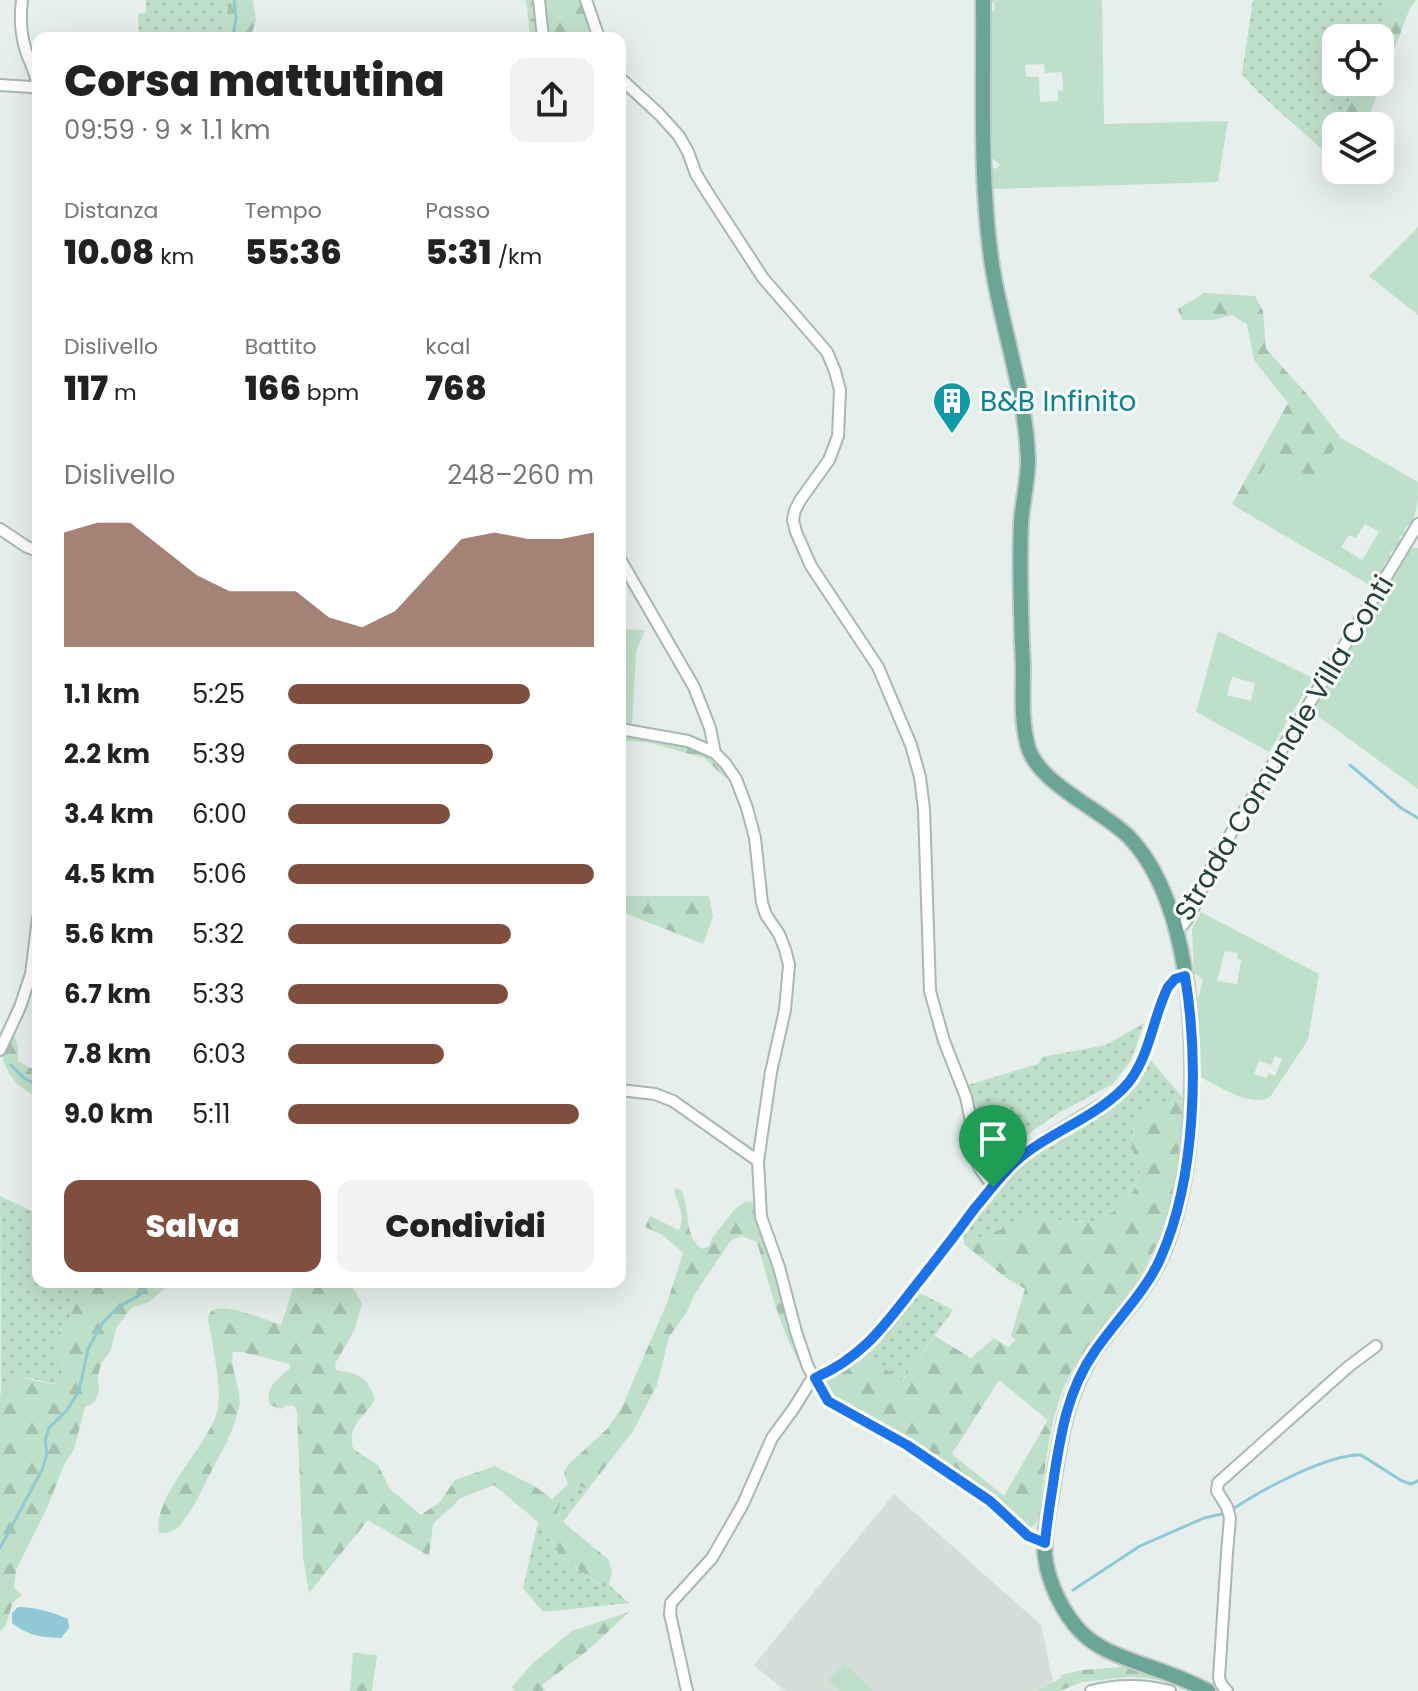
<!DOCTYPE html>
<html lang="it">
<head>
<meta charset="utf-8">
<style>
  body { margin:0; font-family:Poppins,sans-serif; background:#f2f2f2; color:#222; height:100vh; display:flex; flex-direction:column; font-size:30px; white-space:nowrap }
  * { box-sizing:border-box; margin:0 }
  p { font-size:26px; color:#767676 }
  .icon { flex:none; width:44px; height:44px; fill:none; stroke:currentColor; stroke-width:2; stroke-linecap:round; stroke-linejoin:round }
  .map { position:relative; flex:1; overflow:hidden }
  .side { position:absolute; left:32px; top:32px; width:594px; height:1256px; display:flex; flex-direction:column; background:#fff; border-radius:16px; box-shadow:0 8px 32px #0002 }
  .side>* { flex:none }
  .fabs { position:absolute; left:1322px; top:24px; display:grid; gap:16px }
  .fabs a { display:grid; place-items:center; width:72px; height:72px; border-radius:16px; background:#fff; box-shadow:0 8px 32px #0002; font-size:40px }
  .pin { position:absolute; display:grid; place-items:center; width:68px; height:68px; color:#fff; margin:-82px -34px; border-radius:50% 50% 50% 0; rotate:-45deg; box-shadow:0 0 8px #0007 }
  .pin .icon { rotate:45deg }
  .round { display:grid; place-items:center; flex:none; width:84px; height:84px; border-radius:16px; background:#f2f2f2 }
  .overview { display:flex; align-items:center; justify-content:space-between; height:136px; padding:0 32px }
  h1 { font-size:44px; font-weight:800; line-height:60px }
  .stats { display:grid; grid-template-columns:repeat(3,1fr); gap:12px; height:136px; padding:8px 32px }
  .stats div { display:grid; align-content:center }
  .stats b { font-size:34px; font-weight:800 }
  .stats small { font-size:22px; font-weight:400 }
  .stats p { font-size:22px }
  .chart { height:224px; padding:16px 32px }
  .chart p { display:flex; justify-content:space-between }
  .chart svg { width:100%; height:144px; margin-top:8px; fill:#804e3d; opacity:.7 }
  .action { display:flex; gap:16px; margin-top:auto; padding:16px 32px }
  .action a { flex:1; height:92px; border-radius:16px; background:#804e3d; color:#fff; font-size:32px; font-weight:800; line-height:92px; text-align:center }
  .action a+a { background:#f2f2f2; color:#222 }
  ul { padding:0 32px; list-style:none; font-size:26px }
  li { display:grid; grid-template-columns:128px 96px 1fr; align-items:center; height:60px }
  li i { height:20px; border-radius:10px; background:#804e3d }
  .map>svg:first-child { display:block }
</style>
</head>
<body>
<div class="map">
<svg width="1418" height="1691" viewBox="0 0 1418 1691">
  <defs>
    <pattern id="grass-dots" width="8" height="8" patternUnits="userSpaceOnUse" patternTransform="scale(2)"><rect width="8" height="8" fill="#bfe0c8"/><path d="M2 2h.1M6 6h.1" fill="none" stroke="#a4c1ad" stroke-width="1.8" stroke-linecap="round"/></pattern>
    <pattern id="forest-firs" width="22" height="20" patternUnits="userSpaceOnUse" patternTransform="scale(2)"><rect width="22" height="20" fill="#bfe0c8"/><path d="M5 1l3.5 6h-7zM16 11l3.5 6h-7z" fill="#a4c1ad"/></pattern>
  </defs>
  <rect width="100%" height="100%" fill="#e6efeb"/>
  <path fill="#d4dfda" d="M894,1494L1041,1625L1053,1682L1037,1691H785L754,1665Z"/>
  <path fill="url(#grass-dots)" d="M146,0H227L228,6L223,38H139L138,14L146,13Z
    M525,0H536L540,38H530L527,6Z
    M1253,0H1392L1376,38H1336V82H1357L1339,126H1336V132L1327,154L1257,91L1242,74Z
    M1144,1023L1131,1060L1113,1084L1055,1115L987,1164L982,1158L976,1121L968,1085L1038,1064L1042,1057L1106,1045Z
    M1148,1057L1183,1098L1169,1103H1157C1151,1112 1141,1119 1135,1128C1126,1142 1135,1157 1141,1170L1133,1192L1119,1208L1096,1222L1066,1221L1031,1217L964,1244L963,1231L1013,1168L1059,1136L1109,1107L1136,1082Z
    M0,1196L38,1214V1282H105C85,1304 59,1320 54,1350L64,1363L60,1385L20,1376L1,1395Z
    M916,1291L953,1310L902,1381L863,1353Z
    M579,1486L588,1489L563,1522L557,1512L562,1500Z
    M538,1522L561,1557L602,1587L609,1585L629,1603L543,1612L523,1588Z"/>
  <path fill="url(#forest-firs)" fill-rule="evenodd" d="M227,0H253L256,21L250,38H223L228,6Z
    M545,0H581L593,38H549Z
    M1392,0H1416L1410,8L1371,111L1369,126H1339L1357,82H1380V38H1376Z
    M1336,132V170H1353L1339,178L1329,173L1327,154Z
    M1204,293L1255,296L1263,311L1266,349L1306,393L1341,438L1315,480L1266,465L1241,510L1232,504L1288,403L1254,360L1247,324L1232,315L1213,320H1182L1178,309Z
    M620,734C643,738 703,745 718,762C722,767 724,774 727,779L704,758L647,742L620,741Z
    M620,896H709L713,917L703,944L620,911Z
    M14,1034L18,1047V1061L38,1072V1097C18,1088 7,1076 2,1055Z
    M1183,1098C1180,1161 1172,1230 1135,1284C1112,1315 1086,1343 1068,1378C1048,1419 1046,1469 1039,1514L1036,1523L1029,1530L992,1495L908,1438L846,1404L831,1394L823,1382L863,1353L902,1381L935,1336L971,1358L994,1338L1008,1347L1016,1340L1011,1336L1025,1289L1005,1277L964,1244L1031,1217L1066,1221L1096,1222L1119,1208L1133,1192L1141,1171C1135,1157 1126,1142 1135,1128C1141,1119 1151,1112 1157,1103H1169ZM999,1380L1048,1420L1004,1496L952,1454Z
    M676,1188L681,1190C691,1207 683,1239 703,1249L709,1246L712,1238L734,1210L744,1202L758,1201C771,1260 785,1318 806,1374C781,1334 770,1288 757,1242L742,1236L731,1240L695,1294L685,1315L669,1337L657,1385L633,1431L588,1489L579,1486L562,1500L557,1512L563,1522L608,1559L612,1570L609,1585L603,1587L561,1557L538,1522L494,1485L461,1498L433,1524L429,1556L368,1520L309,1593L303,1557L297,1411L294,1406L287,1405L281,1409L270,1405C264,1387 278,1379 290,1368V1364L242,1352H233C229,1370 243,1389 239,1407C234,1430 223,1450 212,1470C202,1488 195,1508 181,1524C176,1530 168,1534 159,1533C152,1496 207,1448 217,1412C223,1390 212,1343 208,1319C209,1317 208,1315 210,1313C219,1299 268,1321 281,1325L295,1282H344L351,1285L362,1303L355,1329L335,1364L336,1370C359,1374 366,1375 375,1399C365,1419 347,1422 353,1449L378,1465L390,1489L421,1515L440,1502L455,1480L495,1466L536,1487L552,1499L568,1484L564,1474L567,1466L607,1429L621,1409L667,1303L683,1253L663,1235L645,1227L650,1216L679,1230C685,1217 679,1205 674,1192Z
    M105,1282H172L149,1302L131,1308L116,1328L111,1350L101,1364L98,1376L99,1390L95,1402L85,1407L74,1449L64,1465L46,1510L16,1570L14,1588L22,1595L13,1602L5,1627L0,1631V1394L20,1376L36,1381L60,1385L64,1363L54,1350L56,1336L69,1318L79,1298L91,1283L103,1284Z
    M629,1612L587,1651L542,1685L545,1691H515L512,1687L532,1664L572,1631Z
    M353,1653L377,1655L372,1691H350Z
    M1123,1667L1140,1670L1177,1683L1146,1678L1128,1677L1082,1682L1060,1691H1037L1061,1678L1060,1675L1083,1670Z"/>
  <path fill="#bfe0c8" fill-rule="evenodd" d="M990,0H1102L1104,124L1228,121L1218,182L991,189L990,166L996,169L1000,165L990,156V85L992,80L990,79L991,13L995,10L994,3ZM1044,64L1045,73L1062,72L1063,90L1058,91V101L1040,102L1039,77H1026L1025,65Z
    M1418,227V315L1369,276Z
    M1341,438L1418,482C1418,498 1418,520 1406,527L1404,530L1407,532L1405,535H1401L1399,538L1402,540L1396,550L1391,551L1390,554L1391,558L1388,562H1385L1384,565L1385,567L1373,587L1241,510L1266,465L1280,461L1315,479ZM1365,524L1379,532L1362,560L1341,547L1349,535L1356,538Z
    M1410,548H1418V789L1312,712Z
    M620,629L645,630L636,652L632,725L620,723Z
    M1218,631L1313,678L1269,752L1196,712ZM1232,677L1255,683L1251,701L1227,695Z
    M1201,912L1319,974L1308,1040L1270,1097C1252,1108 1218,1086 1200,1077L1198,1000L1203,979L1194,973L1192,929ZM1225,951L1238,953L1237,959L1241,960L1237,984L1217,981ZM1275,1056L1282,1059L1275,1076L1269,1074L1266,1078L1254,1074L1259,1061L1271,1065Z
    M845,1663L873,1691H839L828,1680Z"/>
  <path fill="#8ec9d4" d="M18,1607C36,1607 52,1612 68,1619L69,1628L61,1638C40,1637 29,1636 12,1623V1613Z"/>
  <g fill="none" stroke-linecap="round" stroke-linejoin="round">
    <path stroke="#8ec9d4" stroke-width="3" d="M233,38L236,17L234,0
      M1350,765L1401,808L1418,818
      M11,1065L24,1078L38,1085
      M1233,1509C1261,1490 1328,1454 1361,1455L1402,1481L1411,1484L1418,1481
      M0,1548L42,1470L47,1454L45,1440L49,1428L67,1410L79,1391L88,1349L103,1322L119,1307L141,1294L150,1282
      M1073,1590L1140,1546L1204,1518L1222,1514"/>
    <defs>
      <path id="minor" d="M22,0C20,16 21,36 26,51C30,64 38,75 37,88
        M539,0L543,38
        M586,0L599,38
        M620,78L659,114L679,136L688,152L696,174L709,195L763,278L827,352L835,371L840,390L838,436L829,460L801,499L795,510L793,520L796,532L811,566L878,667L911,745L920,777L924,809L930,991L944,1041L966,1097L972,1126L975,1155L979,1167L993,1187
        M0,85L31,87L38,89
        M0,529L27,547L38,551
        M620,559L694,687L710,728L715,753
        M620,729L688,741L715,753L725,763L736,779L747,808L755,838L762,903L766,915L779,934L785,949L789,965L785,1010L771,1072L758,1161L761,1217L779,1267L796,1332L808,1367L828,1401L907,1445L990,1501L1028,1536L1045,1543
        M1176,931C1193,919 1199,892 1208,874C1216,858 1226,843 1234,828L1418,524
        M0,1050L20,1007L31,974L38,918
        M620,1090L655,1094L673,1101L758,1161
        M687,1691L670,1614L671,1603L712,1558L743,1504L772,1438L794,1408L810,1382L849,1360L884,1328L993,1187L1015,1162L1046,1138L1111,1099L1128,1084L1137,1070L1145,1050L1168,987L1175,979L1185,976
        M1091,1691C1118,1684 1143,1684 1170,1691
        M1227,1691L1221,1684L1219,1678L1227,1553L1230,1518L1227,1507L1217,1491L1218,1483L1348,1367L1376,1346"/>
      <path id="major" d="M983,0C984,88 979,177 992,265C1002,329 1026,394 1028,460C1028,482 1022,503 1021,525C1019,573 1021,620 1023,667C1023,692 1021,719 1027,743C1035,783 1100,808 1129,837C1183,893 1193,1004 1192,1079C1191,1139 1186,1198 1162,1255C1146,1293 1114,1321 1092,1355C1065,1398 1060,1441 1052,1490C1049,1511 1043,1534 1045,1556C1048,1582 1062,1612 1081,1632C1100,1651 1123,1657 1147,1666C1168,1673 1189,1681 1208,1691"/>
    </defs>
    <use href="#minor" stroke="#a8b8b2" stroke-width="14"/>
    <use href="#major" stroke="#c2cac8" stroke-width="18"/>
    <use href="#minor" stroke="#fff" stroke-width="10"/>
    <use href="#major" stroke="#6aa596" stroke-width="14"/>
  </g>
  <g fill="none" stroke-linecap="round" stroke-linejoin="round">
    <defs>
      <path id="route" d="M1185,976C1199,1061 1196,1178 1161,1257C1146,1292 1116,1320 1095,1351C1068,1389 1061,1432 1054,1477C1051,1498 1047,1520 1045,1543L1028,1536L990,1501L907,1445L828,1401L815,1378C863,1357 884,1326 916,1285C936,1260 956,1234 975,1208C988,1193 1000,1176 1015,1162C1048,1132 1101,1116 1129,1082C1150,1055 1153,1017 1168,987L1175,979Z"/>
    </defs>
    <use href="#route" stroke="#fff" stroke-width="16"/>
    <use href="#route" stroke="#1a73e8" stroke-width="10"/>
  </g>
  <defs>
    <symbol id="building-pin" viewBox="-11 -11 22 30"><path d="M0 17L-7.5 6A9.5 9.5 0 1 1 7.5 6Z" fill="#0f9aa8" stroke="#f7fbf9"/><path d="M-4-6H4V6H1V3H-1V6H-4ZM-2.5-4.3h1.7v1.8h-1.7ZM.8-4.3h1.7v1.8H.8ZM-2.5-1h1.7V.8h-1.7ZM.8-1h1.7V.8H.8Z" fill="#fff"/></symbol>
  </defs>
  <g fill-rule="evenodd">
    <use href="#building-pin" x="930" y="379" width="44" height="60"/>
  </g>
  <g text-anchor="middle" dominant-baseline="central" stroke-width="6" stroke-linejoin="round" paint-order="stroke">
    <g font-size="28" fill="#0d838f" stroke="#f7fbf9" text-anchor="start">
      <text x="980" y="401">B&amp;B Infinito</text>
    </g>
    <g font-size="28" fill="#24423a" stroke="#f7fbf9">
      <text transform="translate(1284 748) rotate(-59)">Strada Comunale Villa Conti</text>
    </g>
  </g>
</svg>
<div class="fabs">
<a><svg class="icon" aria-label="locate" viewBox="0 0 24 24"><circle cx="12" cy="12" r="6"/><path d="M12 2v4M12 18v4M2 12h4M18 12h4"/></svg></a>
<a><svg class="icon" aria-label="layers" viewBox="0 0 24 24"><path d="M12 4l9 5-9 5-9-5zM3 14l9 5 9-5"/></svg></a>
</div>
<div class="pin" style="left:993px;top:1187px;background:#1e9e55"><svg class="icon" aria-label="arrive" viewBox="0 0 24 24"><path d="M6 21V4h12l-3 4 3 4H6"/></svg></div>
<section class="side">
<div class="overview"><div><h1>Corsa mattutina</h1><p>09:59 · 9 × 1.1 km</p></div><a class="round"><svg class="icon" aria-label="share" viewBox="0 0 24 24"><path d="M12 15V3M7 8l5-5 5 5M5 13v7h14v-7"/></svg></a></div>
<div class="stats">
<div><p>Distanza</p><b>10.08<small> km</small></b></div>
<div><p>Tempo</p><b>55:36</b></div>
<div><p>Passo</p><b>5:31<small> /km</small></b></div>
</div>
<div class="stats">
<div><p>Dislivello</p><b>117<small> m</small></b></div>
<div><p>Battito</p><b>166<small> bpm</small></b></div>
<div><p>kcal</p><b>768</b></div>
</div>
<div class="chart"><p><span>Dislivello</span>248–260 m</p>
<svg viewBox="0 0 160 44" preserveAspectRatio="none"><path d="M0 44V9L10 6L20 6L30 14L40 22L50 27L60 27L70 27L80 35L90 38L100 33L110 22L120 11L130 9L140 11L150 11L160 9V44z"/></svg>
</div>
<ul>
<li><b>1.1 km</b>5:25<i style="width:79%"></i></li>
<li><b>2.2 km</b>5:39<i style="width:67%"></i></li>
<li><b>3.4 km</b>6:00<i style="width:53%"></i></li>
<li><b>4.5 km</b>5:06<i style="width:100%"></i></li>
<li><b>5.6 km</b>5:32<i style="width:73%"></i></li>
<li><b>6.7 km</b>5:33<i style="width:72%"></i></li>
<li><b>7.8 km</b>6:03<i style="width:51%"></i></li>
<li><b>9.0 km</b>5:11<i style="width:95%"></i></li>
</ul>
<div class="action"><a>Salva</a><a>Condividi</a></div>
</section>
</div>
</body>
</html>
